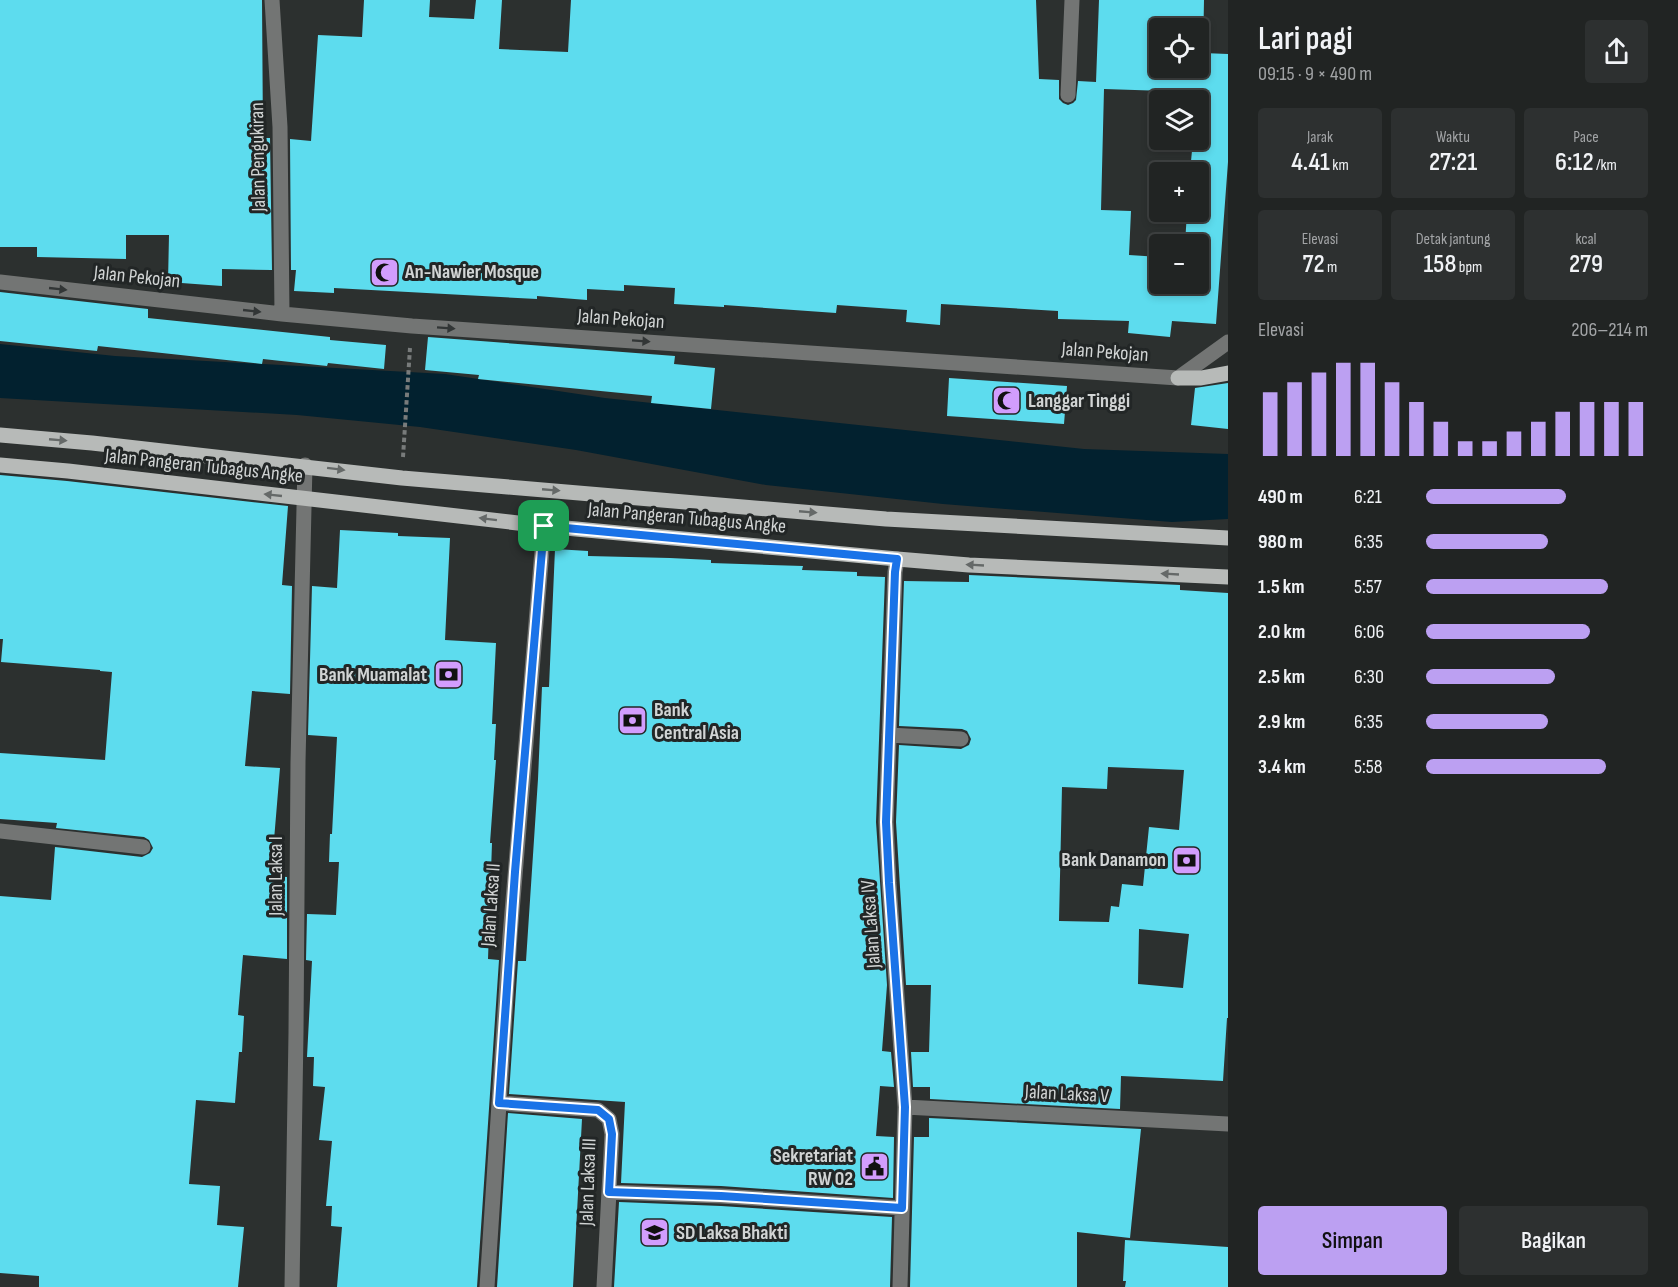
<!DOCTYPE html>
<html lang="id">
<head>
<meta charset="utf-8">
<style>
  body { margin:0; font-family:"Sofia Sans Condensed",sans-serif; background:#2d3030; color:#f1f3f6; height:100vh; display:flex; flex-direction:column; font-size:22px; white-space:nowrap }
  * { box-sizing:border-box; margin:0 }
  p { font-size:20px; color:#a2a4a6 }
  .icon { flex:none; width:33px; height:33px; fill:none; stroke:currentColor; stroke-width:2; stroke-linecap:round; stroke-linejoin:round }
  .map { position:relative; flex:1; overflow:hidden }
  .side { display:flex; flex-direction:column; background:#212423; width:450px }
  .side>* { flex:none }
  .buttons { position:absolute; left:1149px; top:18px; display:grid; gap:12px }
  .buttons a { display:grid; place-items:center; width:60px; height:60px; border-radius:6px; background:#212423; box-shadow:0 3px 9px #0003,0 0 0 2px #3e4141; font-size:30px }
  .pin { position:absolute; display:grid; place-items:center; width:51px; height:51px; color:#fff; margin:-26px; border-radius:12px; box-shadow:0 3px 9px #0006 }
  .round { display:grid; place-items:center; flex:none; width:63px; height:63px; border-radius:6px; background:#2d3030 }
  .summary { display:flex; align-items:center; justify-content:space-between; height:102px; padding:0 30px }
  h1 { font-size:33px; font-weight:600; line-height:45px }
  .stats { display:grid; grid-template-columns:repeat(3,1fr); gap:9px; height:102px; padding:6px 30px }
  .stats div { display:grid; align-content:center; border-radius:6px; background:#2d3030; text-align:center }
  .stats b { font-size:26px; font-weight:600 }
  .stats small { font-size:16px; font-weight:400 }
  .stats p { font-size:16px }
  .chart { height:168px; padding:12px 30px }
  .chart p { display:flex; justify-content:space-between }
  .chart svg { width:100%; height:108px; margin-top:6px; stroke:#bca0f2; stroke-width:6 }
  .primary-button { display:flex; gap:12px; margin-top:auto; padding:12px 30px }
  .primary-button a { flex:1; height:69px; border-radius:6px; background:#bca0f2; color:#111; font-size:24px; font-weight:600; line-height:69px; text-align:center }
  .primary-button a+a { background:#2d3030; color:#f1f3f6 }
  ul { padding:0 30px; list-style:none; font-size:20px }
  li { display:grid; grid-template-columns:96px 72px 1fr; align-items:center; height:45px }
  li i { height:15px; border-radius:8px; background:#bca0f2 }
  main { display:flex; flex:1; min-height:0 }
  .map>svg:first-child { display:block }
</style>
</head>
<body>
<main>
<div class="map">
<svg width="1228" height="1287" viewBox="0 0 1228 1287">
  <rect width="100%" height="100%" fill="#2c302f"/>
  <path fill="#02212f" d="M0,344L115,356L445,374L605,398L1084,449L1228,454V519L1172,522L943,504L766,485L576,450L420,427L297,415L0,398Z"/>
  <path fill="#5ddcee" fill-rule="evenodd" d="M0,0H262L263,138H270L272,270L222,269V286L168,282L169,235H126V259L37,257V247H0Z
    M364,0H430L429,17L474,19L476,0H502L499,49L568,52L571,0H1036L1039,79L1059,80V99L1063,103L1068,105L1073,103L1076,100L1078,81L1096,82L1099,0H1204L1203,53L1228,54V162L1216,324L1172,321L1170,337L1128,333L1129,321L1058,319V311L941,304L940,325L906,322L907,310L837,305L836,313L724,305V307L674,304L675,288L624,285V291L587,289V300L537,296V299L334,288V293L294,291L296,270H291L290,139L311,141L318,35L362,37ZM1160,28H1198V68H1160ZM1104,89L1196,92L1195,100H1198V140H1193L1190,172H1198V212H1187L1185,244H1198V284H1160V257L1129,255L1131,211L1101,210Z
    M0,292L148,309V318L330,337V340L386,345L384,369L328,363L327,366L263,359L262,364L98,346L97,351L0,341Z
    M428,337L675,356L674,364L715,368L711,409L651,403L652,396L478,379L479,375L425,370Z
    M949,378L1067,386L1064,424L947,416Z
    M1228,383V429L1191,425L1195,388Z
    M0,475L67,481L288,506L282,585L292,586L290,694L252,691L245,766L280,768L271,876L287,877V959L243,955L238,1015L244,1016L242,1052H239L235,1103L196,1100L189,1184L220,1186L217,1225L244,1227L238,1287H39V1276L0,1273V896L51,900L55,847L142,857L150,853L153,848L149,840L144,837L56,828L57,823L0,819V753L105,760L112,672L100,671V670L1,662L3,639H0Z
    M340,530L398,533V536L450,538L445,640L496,643L492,724H496L494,760H496L490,843H492L488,959L499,960L477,1287H337L342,1227L331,1226L332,1206H326L332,1141L319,1140L325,1087L313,1086L314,1057H307L312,961L306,960L307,914L336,915L339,862H329L330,834H332L337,737L308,735L312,586L337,588Z
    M555,549L588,551V556L670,558L711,560V563L803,566L802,570L857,572V576L885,577L876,822L887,985L882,1051L891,1052L894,1087L880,1086L876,1136L894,1137L893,1198L721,1186L621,1183L625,1102L509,1094L518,961H526L538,779L542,687H549Z
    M969,575L1180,585V590L1228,593V1018H1227L1223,1081L1121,1076L1120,1109L930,1099V1087H913L911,1052H929L931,985H906L896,822L899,745L961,749L969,745L971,739L967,731L962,729L899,726L904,581L969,582ZM1108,767L1184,770L1179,830L1149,827L1143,886L1122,884L1119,907L1111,906L1109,922L1059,921L1062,787L1107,789ZM1139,929L1189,934L1183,988L1138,984Z
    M508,1113L582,1119L573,1287H497Z
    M929,1118L1141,1129L1130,1238L1077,1232V1287H910L914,1137H929Z
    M619,1202L721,1206L892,1217L890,1287H614Z
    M1125,1240L1228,1247V1287H1125L1126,1281H1123Z"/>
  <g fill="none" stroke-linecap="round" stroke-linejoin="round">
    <path stroke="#787b7b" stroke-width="4" stroke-dasharray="4.5 3" stroke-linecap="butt" d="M403,457L410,348"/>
    <path stroke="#737574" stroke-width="15" d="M272,0L280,127L282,314
      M1068,95L1072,0
      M0,282L282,314L412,326L1178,378L1228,342
      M897,559L895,572L886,822L889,883L905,1107L900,1287
      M889,735L961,739
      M0,831L143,847
      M499,1103L598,1110L609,1119L612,1134L604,1287
      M905,1107L1228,1124
      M609,1192L721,1196L902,1208
      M292,1287L296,1032L298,762L305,465
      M487,1287L510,936L544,526"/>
    <path stroke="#b7bab8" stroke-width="15" d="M1178,378H1201L1228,373
      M0,435L92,443L402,478L886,519L1228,538
      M0,465L68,471L544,526L897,559L969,565L1228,577"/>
  </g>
  <defs><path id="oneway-solid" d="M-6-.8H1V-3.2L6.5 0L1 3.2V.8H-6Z" transform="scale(1.5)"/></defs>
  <g fill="#323636">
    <use href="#oneway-solid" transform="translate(58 289) rotate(6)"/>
    <use href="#oneway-solid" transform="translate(252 311) rotate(6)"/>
    <use href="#oneway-solid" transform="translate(446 328) rotate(4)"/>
    <use href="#oneway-solid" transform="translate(641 341) rotate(4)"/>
  </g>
  <g fill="#656968">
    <use href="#oneway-solid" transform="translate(58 440) rotate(5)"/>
    <use href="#oneway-solid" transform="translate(336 469) rotate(7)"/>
    <use href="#oneway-solid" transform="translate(551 490) rotate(5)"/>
    <use href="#oneway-solid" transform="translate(273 495) rotate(-174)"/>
    <use href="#oneway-solid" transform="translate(808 512) rotate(5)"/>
    <use href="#oneway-solid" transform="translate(488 519) rotate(-173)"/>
    <use href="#oneway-solid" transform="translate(975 565) rotate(-177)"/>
    <use href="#oneway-solid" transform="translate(1170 574) rotate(-177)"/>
  </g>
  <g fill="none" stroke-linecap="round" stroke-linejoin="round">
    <defs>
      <path id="route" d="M544,526L897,559L895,572L886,822L889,883L905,1107L902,1208L721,1196L609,1192L612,1134L609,1119L598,1110L499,1103L515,872Z"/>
    </defs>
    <use href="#route" stroke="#fff" stroke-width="12"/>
    <use href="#route" stroke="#1a73e8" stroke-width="8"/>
  </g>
  <defs>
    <symbol id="mosque-square" viewBox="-11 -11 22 22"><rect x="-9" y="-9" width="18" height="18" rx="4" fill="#d29dfd" stroke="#222626"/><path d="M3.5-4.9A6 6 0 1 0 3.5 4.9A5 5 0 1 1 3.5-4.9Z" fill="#111"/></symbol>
    <symbol id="bank-square" viewBox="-11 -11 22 22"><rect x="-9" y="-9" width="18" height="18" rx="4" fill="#d29dfd" stroke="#222626"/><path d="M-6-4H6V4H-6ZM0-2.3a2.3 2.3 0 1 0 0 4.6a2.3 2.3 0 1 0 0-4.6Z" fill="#111"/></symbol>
    <symbol id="civic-square" viewBox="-11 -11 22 22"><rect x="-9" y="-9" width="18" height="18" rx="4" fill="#d29dfd" stroke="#222626"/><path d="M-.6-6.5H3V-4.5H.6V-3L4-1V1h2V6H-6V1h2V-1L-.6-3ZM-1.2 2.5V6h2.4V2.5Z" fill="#111"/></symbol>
    <symbol id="school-square" viewBox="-11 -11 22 22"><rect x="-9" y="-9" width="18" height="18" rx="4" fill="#d29dfd" stroke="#222626"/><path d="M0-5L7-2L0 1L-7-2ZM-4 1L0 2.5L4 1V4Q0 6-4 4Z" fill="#111"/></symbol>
  </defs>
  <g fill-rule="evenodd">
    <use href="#mosque-square" x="368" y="256" width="33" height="33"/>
    <use href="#mosque-square" x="990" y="384" width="33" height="33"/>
    <use href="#bank-square" x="432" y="658" width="33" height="33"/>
    <use href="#bank-square" x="616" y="704" width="33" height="33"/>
    <use href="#bank-square" x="1170" y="844" width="33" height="33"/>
    <use href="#civic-square" x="858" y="1150" width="33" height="33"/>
    <use href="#school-square" x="638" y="1216" width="33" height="33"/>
  </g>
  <g text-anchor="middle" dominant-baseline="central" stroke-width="6" stroke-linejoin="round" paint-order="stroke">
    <g font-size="20" fill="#d1d4d4" stroke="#222626">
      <text transform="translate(258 157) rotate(-91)">Jalan Pengukiran</text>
      <text transform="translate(137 277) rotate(6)">Jalan Pekojan</text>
      <text transform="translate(621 319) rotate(4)">Jalan Pekojan</text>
      <text transform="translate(1105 352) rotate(4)">Jalan Pekojan</text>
      <text transform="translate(204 466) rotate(6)">Jalan Pangeran Tubagus Angke</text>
      <text transform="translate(687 518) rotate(5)">Jalan Pangeran Tubagus Angke</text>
      <text transform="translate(276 876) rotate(-90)">Jalan Laksa I</text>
      <text transform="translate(491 905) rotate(-86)">Jalan Laksa II</text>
      <text transform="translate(871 924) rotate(-94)">Jalan Laksa IV</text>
      <text transform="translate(1067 1094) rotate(3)">Jalan Laksa V</text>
      <text transform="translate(588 1182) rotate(-88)">Jalan Laksa III</text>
    </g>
    <g font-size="20" font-weight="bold" fill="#d1d4d4" stroke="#222626" text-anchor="start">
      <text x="405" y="272">An-Nawier Mosque</text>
      <text x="1028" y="401">Langgar Tinggi</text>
      <text x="427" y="675" text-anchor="end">Bank Muamalat</text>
      <text x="654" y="710">Bank<tspan x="654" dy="23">Central Asia</tspan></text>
      <text x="1166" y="860" text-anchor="end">Bank Danamon</text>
      <text x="853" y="1156" text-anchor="end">Sekretariat<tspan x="853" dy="23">RW 02</tspan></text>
      <text x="676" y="1233">SD Laksa Bhakti</text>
    </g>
  </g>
</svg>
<div class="buttons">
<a><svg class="icon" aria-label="locate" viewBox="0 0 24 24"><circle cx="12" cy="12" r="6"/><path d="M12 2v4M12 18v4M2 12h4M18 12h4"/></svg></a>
<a><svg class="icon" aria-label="layers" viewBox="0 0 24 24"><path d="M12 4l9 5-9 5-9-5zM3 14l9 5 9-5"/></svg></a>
<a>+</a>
<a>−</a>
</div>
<div class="pin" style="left:544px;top:526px;background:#1e9e55"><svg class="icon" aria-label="arrive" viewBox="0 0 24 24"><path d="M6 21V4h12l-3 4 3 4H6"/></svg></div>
</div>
<section class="side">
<div class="summary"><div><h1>Lari pagi</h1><p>09:15 · 9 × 490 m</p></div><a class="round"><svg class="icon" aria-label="share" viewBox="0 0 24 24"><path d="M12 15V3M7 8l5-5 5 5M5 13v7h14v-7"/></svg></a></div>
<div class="stats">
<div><p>Jarak</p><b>4.41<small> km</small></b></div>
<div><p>Waktu</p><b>27:21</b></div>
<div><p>Pace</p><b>6:12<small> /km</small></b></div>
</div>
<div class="stats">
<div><p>Elevasi</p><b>72<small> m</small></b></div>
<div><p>Detak jantung</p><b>158<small> bpm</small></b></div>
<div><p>kcal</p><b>279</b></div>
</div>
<div class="chart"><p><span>Elevasi</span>206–214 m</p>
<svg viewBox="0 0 160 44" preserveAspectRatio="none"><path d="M5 44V18M15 44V14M25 44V10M35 44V6M45 44V6M55 44V14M65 44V22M75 44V30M85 44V38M95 44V38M105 44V34M115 44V30M125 44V26M135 44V22M145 44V22M155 44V22"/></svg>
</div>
<ul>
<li><b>490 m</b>6:21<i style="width:63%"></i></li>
<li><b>980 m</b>6:35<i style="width:55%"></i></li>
<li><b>1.5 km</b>5:57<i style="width:82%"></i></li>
<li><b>2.0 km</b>6:06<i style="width:74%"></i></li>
<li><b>2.5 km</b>6:30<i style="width:58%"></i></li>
<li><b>2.9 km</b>6:35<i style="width:55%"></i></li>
<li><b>3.4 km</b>5:58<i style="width:81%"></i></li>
</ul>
<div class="primary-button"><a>Simpan</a><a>Bagikan</a></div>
</section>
</main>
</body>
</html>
